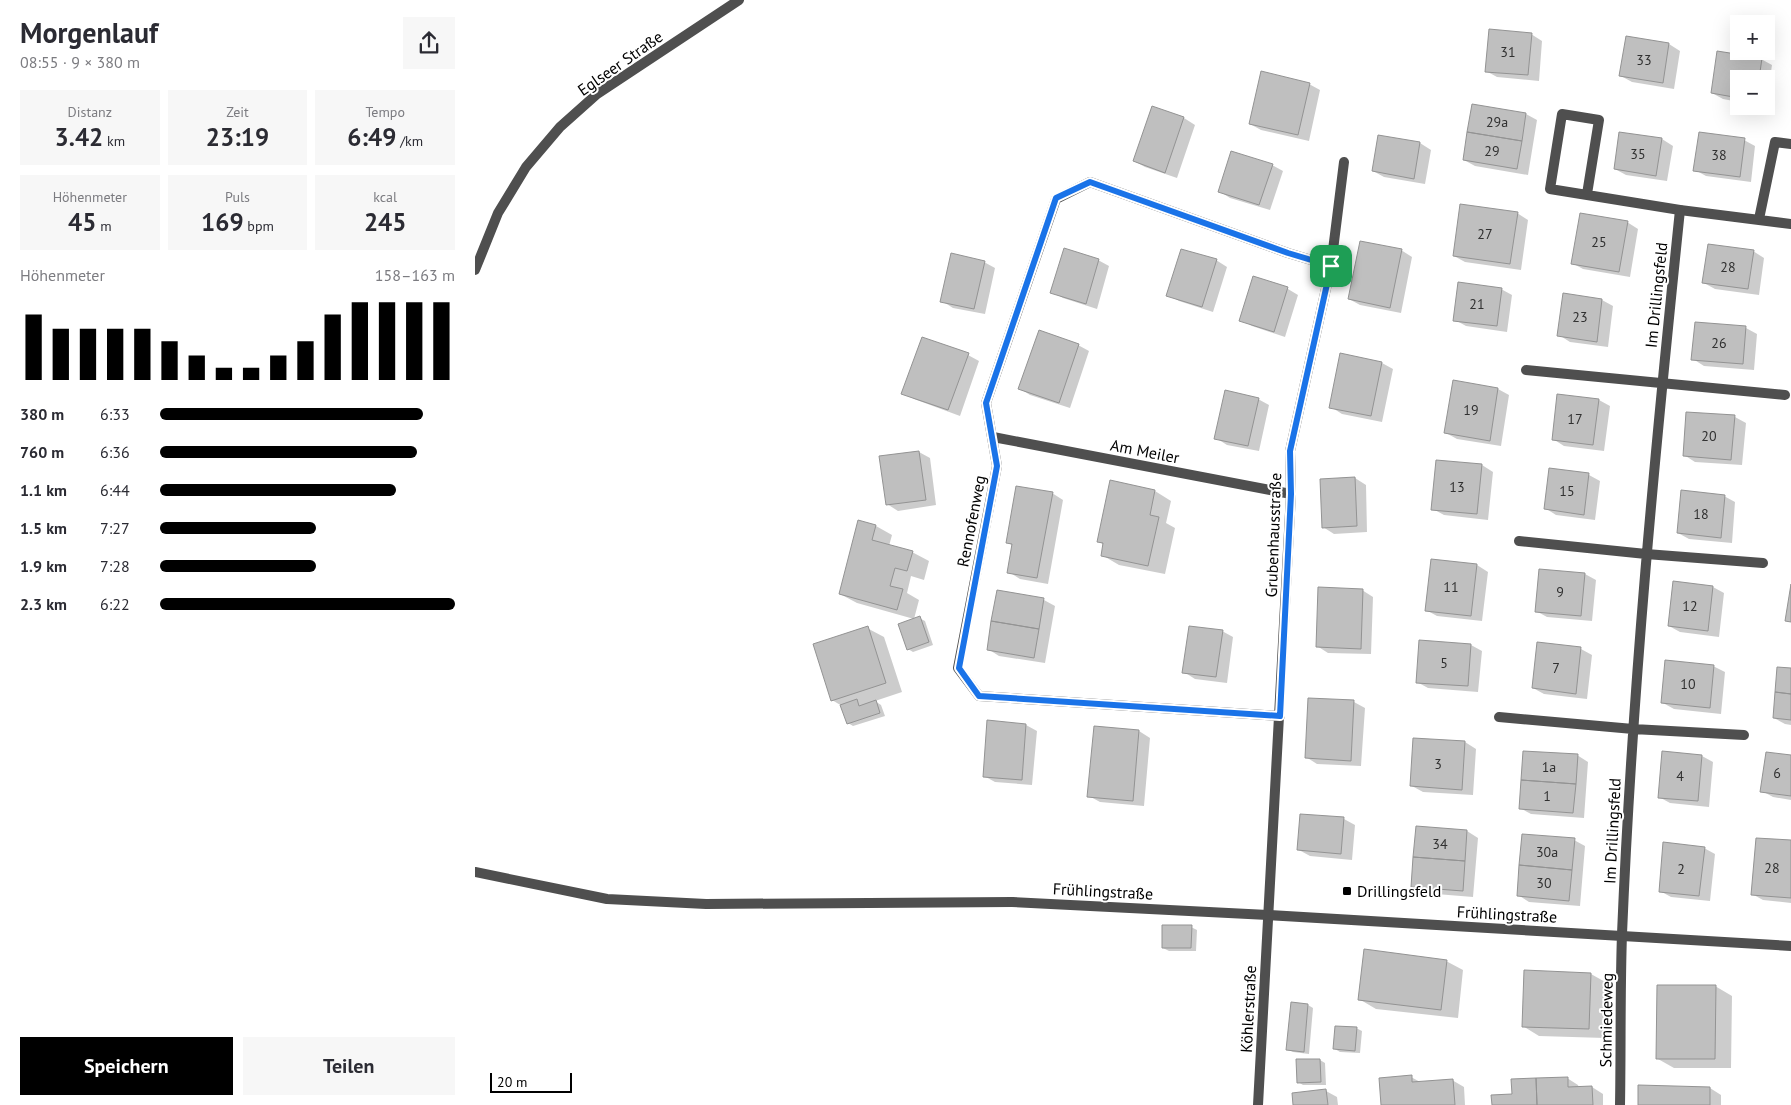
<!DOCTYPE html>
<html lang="de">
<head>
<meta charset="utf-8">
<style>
  body { margin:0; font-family:"PT Sans",sans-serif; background:#f7f7f7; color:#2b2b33; height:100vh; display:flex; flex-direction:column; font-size:19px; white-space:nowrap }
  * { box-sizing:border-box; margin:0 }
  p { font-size:16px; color:#7c7c81 }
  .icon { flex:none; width:28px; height:28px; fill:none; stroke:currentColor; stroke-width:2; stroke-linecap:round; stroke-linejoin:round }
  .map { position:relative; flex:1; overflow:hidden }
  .details { display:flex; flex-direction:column; background:#fff; width:475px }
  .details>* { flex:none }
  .buttons { position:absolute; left:1255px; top:15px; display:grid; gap:10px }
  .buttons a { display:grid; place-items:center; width:45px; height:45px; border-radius:0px; background:#fff; box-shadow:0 5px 20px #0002; font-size:25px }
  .scale { position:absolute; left:15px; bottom:12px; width:82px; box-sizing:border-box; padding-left:5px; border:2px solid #000; border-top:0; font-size:14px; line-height:18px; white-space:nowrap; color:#000; -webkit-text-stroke:4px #fff; paint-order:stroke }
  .pin { position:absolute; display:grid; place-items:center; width:42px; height:42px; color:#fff; margin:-21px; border-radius:10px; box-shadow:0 2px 8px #0006 }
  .round { display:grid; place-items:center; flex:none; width:52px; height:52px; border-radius:0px; background:#f7f7f7 }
  .headline { display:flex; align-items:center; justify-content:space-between; height:85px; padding:0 20px }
  h1 { font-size:28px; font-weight:800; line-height:38px }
  .figures { display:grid; grid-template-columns:repeat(3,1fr); gap:8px; height:85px; padding:5px 20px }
  .figures div { display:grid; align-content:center; border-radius:0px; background:#f7f7f7; text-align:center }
  .figures b { font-size:25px; font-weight:800 }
  .figures small { font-size:14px; font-weight:400 }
  .figures p { font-size:14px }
  .chart { height:140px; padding:10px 20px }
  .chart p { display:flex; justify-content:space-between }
  .chart svg { width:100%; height:90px; margin-top:5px; stroke:#000; stroke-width:6 }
  .action { display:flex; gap:10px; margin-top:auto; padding:10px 20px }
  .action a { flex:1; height:58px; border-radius:0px; background:#000; color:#fff; font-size:20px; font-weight:800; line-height:58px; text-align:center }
  .action a+a { background:#f7f7f7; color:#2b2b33 }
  ul { padding:0 20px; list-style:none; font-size:16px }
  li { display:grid; grid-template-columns:80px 60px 1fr; align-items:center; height:38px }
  li i { height:12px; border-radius:6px; background:#000 }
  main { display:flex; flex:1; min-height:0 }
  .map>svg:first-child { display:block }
</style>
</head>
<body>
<main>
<section class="details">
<div class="headline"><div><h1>Morgenlauf</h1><p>08:55 · 9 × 380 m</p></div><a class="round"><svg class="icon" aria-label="share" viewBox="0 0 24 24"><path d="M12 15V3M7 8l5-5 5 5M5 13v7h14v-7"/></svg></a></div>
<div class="figures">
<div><p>Distanz</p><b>3.42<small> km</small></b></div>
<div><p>Zeit</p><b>23:19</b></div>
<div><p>Tempo</p><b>6:49<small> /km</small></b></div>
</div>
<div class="figures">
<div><p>Höhenmeter</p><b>45<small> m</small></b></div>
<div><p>Puls</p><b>169<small> bpm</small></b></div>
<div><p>kcal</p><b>245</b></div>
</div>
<div class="chart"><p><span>Höhenmeter</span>158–163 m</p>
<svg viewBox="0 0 160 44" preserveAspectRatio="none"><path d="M5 44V12M15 44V19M25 44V19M35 44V19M45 44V19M55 44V25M65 44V32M75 44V38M85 44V38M95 44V32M105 44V25M115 44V12M125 44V6M135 44V6M145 44V6M155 44V6"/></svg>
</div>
<ul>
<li><b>380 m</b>6:33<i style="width:89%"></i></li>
<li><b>760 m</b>6:36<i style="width:87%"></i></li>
<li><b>1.1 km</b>6:44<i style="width:80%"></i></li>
<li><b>1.5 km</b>7:27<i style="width:53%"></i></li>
<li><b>1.9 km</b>7:28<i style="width:53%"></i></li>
<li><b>2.3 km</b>6:22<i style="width:100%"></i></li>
</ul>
<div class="action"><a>Speichern</a><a>Teilen</a></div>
</section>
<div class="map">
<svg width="1316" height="1105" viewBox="0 0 1316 1105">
  <rect width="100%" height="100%" fill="#fff"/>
  <path fill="#0003" d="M1056,34L1067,41L1064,81L1022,77L1011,71Z
    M1194,44L1205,51L1199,89L1157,82L1146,76Z
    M1286,59L1297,65L1291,105V79H1264V102L1248,99L1237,93Z
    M834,84L845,90L834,141L786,130L775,124Z
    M998,106L1051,114L1062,120L1053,175L1000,166L989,160Z
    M678,108L709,118L720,125L702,178L670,167L659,161Z
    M904,136L945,143L956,150L950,184L909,177L898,171Z
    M1187,139L1198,146L1192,181L1151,175L1140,169Z
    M1269,140L1280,146L1276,182L1231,176L1220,170Z
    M797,165L808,171L795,210L755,198L744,191Z
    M1042,213L1053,220L1046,270L990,262L979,256Z
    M1152,222L1163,229L1155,277L1108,269L1097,263Z
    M926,250L937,257L926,313L885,305L874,299Z
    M1278,251L1289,258L1284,295L1240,289L1229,283Z
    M623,260L634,266L622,309L588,298L577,292Z
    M741,260L752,267L738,312L704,301L693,295Z
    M509,262L520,268L510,314L478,308L467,301Z
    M779,278L813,289L823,295L810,337L777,326L766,320Z
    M1026,289L1037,295L1032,332L991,326L980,320Z
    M1089,295L1127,300L1138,306L1133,347L1095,342L1084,335Z
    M1271,328L1282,334L1279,370L1229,366L1218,359Z
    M603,345L614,351L595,408L555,395L544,388Z
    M493,355L504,361L485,416L439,399L428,393Z
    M866,355L907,363L918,369L907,422L867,414L856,407Z
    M979,382L1023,389L1034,395L1026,446L982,439L971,433Z
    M1083,395L1124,400L1135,406L1129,451L1089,446L1078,439Z
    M783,399L794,405L784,451L752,445L741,438Z
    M1260,417L1271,423L1267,465L1220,462L1209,455Z
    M444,452L455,458L461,505L423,511L412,504Z
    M1007,465L1018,472L1013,520L969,515L958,509Z
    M1075,470L1114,475L1125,481L1120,520L1081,515L1070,508Z
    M880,478L891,485L892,532L859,534L848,527Z
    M680,491L696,501L691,523L700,528L690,574L644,565L627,555L629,545L623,541Z
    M577,493L588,500L573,584L545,579L534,572L538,546L532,542Z
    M1249,496L1260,502L1257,543L1214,539L1203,533Z
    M401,526L417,535L414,546L437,552L454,561L449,580L436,576L432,593L444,600L439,619L382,603L365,594Z
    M1002,565L1013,572L1007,621L962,616L951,610Z
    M1065,570L1110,574L1121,580L1117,621L1072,617L1061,611Z
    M1199,582L1238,587L1249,593L1244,637L1205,632L1194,626Z
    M887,590L898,597L896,654L853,653L842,646Z
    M523,592L569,600L580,606L570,663L524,656L513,649Z
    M444,618L450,621L458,645L438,652L433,649Z
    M392,628L409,637L427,692L400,701L406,705L410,716L378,726L373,723L367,706L357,700Z
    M747,631L758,637L752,683L720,679L709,672Z
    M996,645L1007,651L1003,692L953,688L942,682Z
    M1106,649L1117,655L1112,699L1069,694L1058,688Z
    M1238,666L1250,672L1246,714L1199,709L1188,703Z
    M1316,669V725L1310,724L1299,718Z
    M879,702L890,708L886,766L842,764L831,757Z
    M514,722L551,725L562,731L557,785L520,782L509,776Z
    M664,731L675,738L669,806L625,802L614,796Z
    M990,742L1001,749L998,795L948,792L937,786Z
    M1102,755L1113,762L1109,818L1056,814L1045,808Z
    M1227,756L1238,762L1234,807L1195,803L1184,797Z
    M1316,756V800L1298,797L1287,791Z
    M826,815L869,819L880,825L877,860L835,856L824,850Z
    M942,828L992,831L1003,838L998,897L949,893L938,887Z
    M1099,840L1110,846L1105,906L1054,902L1043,895Z
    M1316,842V903L1288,900L1277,894Z
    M1229,848L1240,854L1235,901L1196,897L1185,891Z
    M716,927L722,930L721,951H694L688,948Z
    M971,961L988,970L983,1018L901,1009L884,999Z
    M1116,974L1132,983L1130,1038L1064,1036L1048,1026Z
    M1240,986L1257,996L1256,1068H1199L1183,1059Z
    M833,1005L838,1008L834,1054L818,1052L812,1049Z
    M881,1028L887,1031L885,1053L865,1052L860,1049Z
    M822,1060H845L850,1063L851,1085H828L823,1082Z
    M936,1077L947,1083L977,1080L989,1087L990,1105H907Z
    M1092,1078L1103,1085L1104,1088L1117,1087L1128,1094V1105H1018L1038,1096Z
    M1235,1088L1246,1095V1105H1164Z
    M851,1091L862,1097L863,1105H819Z"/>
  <path fill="#bfbfbf" stroke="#939393" d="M1014,29L1057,33L1053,75L1010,72Z
    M1151,36L1194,43L1188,83L1144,76Z
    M1242,51L1287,58L1284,79H1264V98L1236,93Z
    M786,71L835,83L823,135L774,124Z
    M997,104L1051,113L1047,141L992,132Z
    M677,106L709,117L690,173L658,161Z
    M992,132L1047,141L1042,169L988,160Z
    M1144,132L1187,138L1181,176L1139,169Z
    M1224,132L1270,138L1265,177L1218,171Z
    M903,135L945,142L939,179L897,171Z
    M756,151L798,164L784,205L743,192Z
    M985,204L1043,212L1035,264L978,256Z
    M1105,213L1153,221L1144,272L1096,264Z
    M885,241L927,249L915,308L873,299Z
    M1233,244L1279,250L1273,289L1227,283Z
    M589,248L624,259L611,304L575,293Z
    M706,249L742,259L727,307L691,296Z
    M476,253L510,261L499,309L465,302Z
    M778,276L813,287L799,332L764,321Z
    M983,282L1027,288L1022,326L978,321Z
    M1088,293L1127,299L1122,342L1082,336Z
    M1220,322L1271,326L1268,364L1216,360Z
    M564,330L604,344L584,403L543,389Z
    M447,337L494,353L473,410L426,394Z
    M865,353L907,362L896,416L854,408Z
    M978,380L1023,388L1015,441L969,433Z
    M750,390L784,398L773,446L739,439Z
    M1082,394L1124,399L1118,445L1077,440Z
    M1211,412L1260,415L1256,460L1208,456Z
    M444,451L451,500L411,505L404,456Z
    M961,460L1007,464L1002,514L956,510Z
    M1074,468L1114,473L1109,515L1069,509Z
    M880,477L882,526L847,528L845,479Z
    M635,480L680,490L675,515L684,517L673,566L626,556L628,543L622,542Z
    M541,486L578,492L562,578L532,573L537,544L531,543Z
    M1206,490L1250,495L1246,538L1202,533Z
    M383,520L401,525L397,540L438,551L432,571L420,568L415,586L428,589L422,610L364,594Z
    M956,559L1002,564L996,616L950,611Z
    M1064,569L1110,573L1106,616L1060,612Z
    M1198,581L1238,586L1233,631L1193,626Z
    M1316,584V622L1310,621Z
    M843,587L888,589L886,649L841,647Z
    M522,590L569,598L564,629L516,621Z
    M445,616L454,642L432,650L423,624Z
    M516,621L564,629L559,658L512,650Z
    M393,626L411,683L356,701L338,644Z
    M714,626L748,630L741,677L707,673Z
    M944,640L996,644L993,686L941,683Z
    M1062,642L1106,647L1101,694L1057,688Z
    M1190,660L1239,665L1235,708L1186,703Z
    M1302,667L1316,668V694L1300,692Z
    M1300,692L1316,694V720L1298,718Z
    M833,698L879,700L876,761L830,758Z
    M382,699L384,706L401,700L405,713L372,724L365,705Z
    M512,720L551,724L547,780L508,777Z
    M619,726L664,730L658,801L612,797Z
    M938,738L990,741L987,790L935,786Z
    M1048,751L1103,754L1101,784L1046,780Z
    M1187,751L1227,755L1223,801L1183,798Z
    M1291,752L1316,755V796L1285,792Z
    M1046,780L1101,784L1098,813L1044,809Z
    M825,814L869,817L866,854L822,850Z
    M941,826L992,830L990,861L938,857Z
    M1047,834L1100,838L1097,870L1044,865Z
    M1281,838L1316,840V898L1276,895Z
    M1188,842L1230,847L1224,896L1184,892Z
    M938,857L990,861L988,891L936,887Z
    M1044,865L1097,870L1094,901L1042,896Z
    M687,925H717L716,948H687Z
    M889,949L972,960L966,1010L883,1000Z
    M1049,970L1116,973L1114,1029L1047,1027Z
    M1182,985H1241L1240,1059H1181Z
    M816,1002L833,1004L829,1052L811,1050Z
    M860,1026L882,1027L880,1051L858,1049Z
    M821,1059H845L846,1082L822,1083Z
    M937,1075V1082L978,1079L980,1105H906L904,1078Z
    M1093,1077V1087L1117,1086L1118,1105H1062L1061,1078Z
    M1061,1078L1062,1105H1017L1016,1095L1037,1094L1036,1079Z
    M1163,1085L1235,1087V1105H1163Z
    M851,1089L853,1105H818L817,1093Z"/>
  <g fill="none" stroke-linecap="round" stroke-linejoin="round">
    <path stroke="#4f4f4f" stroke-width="10" d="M1112,194L1124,120L1087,114L1075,189L1205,210L1316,224
      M1284,219L1300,142L1316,144"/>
    <path stroke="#4f4f4f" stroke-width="10" d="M0,270L23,213L51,167L85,127L122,94L264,0
      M1051,370L1310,395
      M518,437L816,494
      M1044,541L1171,554L1288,563
      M805,716L504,696L483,668L522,466L511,403L581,199L615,182L813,253L856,266
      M1024,717L1158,729L1269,735
      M0,872L132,899L231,904L537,902
      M783,1105L816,494L815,451L856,266L869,162
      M1145,1105C1146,1048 1145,991 1147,934C1157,691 1180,451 1205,210"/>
    <path stroke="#4f4f4f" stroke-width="10" d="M537,902L793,915L1316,946"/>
  </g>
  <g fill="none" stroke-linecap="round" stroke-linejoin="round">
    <defs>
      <path id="route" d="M615,182L813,253L856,266L815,451L816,494L805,716L504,696L484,668L522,466L511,403L581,198Z"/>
    </defs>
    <use href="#route" stroke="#fff" stroke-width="10"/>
    <use href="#route" stroke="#1a73e8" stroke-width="6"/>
  </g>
  <rect fill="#000" stroke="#fff" stroke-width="2" x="867" y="886" width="10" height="10" rx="2.5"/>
  <g text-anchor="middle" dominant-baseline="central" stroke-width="4" stroke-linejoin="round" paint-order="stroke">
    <g font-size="14" fill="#303030">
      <text x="1033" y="52">31</text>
      <text x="1169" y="60">33</text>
      <text x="1022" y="122">29a</text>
      <text x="1017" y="151">29</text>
      <text x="1163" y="154">35</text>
      <text x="1244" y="155">38</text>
      <text x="1010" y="234">27</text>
      <text x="1124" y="242">25</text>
      <text x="1253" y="267">28</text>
      <text x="1002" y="304">21</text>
      <text x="1105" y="317">23</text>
      <text x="1244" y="343">26</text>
      <text x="996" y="410">19</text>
      <text x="1100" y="419">17</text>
      <text x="1234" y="436">20</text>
      <text x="982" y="487">13</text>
      <text x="1092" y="491">15</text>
      <text x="1226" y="514">18</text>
      <text x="976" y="587">11</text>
      <text x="1085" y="592">9</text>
      <text x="1215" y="606">12</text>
      <text x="969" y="663">5</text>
      <text x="1081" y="668">7</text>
      <text x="1213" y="684">10</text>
      <text x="963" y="764">3</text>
      <text x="1074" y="767">1a</text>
      <text x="1302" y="773">6</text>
      <text x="1205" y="776">4</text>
      <text x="1072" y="796">1</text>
      <text x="965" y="844">34</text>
      <text x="1072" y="852">30a</text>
      <text x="1297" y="868">28</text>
      <text x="1206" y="869">2</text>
      <text x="1069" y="883">30</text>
    </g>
    <g font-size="16" fill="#000" stroke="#fff">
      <text transform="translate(145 63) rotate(-35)">Eglseer Straße</text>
      <text transform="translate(1181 295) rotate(-84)">Im Drillingsfeld</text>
      <text transform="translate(670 451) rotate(11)">Am Meiler</text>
      <text transform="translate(496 521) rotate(-79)">Rennofenweg</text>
      <text transform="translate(798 535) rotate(-88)">Grubenhausstraße</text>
      <text transform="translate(1137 831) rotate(-87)">Im Drillingsfeld</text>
      <text transform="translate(628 891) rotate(3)">Frühlingstraße</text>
      <text transform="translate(1032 914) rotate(3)">Frühlingstraße</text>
      <text transform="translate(773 1009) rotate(-87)">Köhlerstraße</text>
      <text transform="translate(1131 1020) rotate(-89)">Schmiedeweg</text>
    </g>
    <g font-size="16" fill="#000" stroke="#fff" text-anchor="start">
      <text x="882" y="891">Drillingsfeld</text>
    </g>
  </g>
</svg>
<div class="buttons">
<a>+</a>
<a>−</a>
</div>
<div class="scale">20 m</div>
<div class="pin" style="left:856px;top:266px;background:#1e9e55"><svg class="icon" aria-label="arrive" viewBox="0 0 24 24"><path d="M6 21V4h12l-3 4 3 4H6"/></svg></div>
</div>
</main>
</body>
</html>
